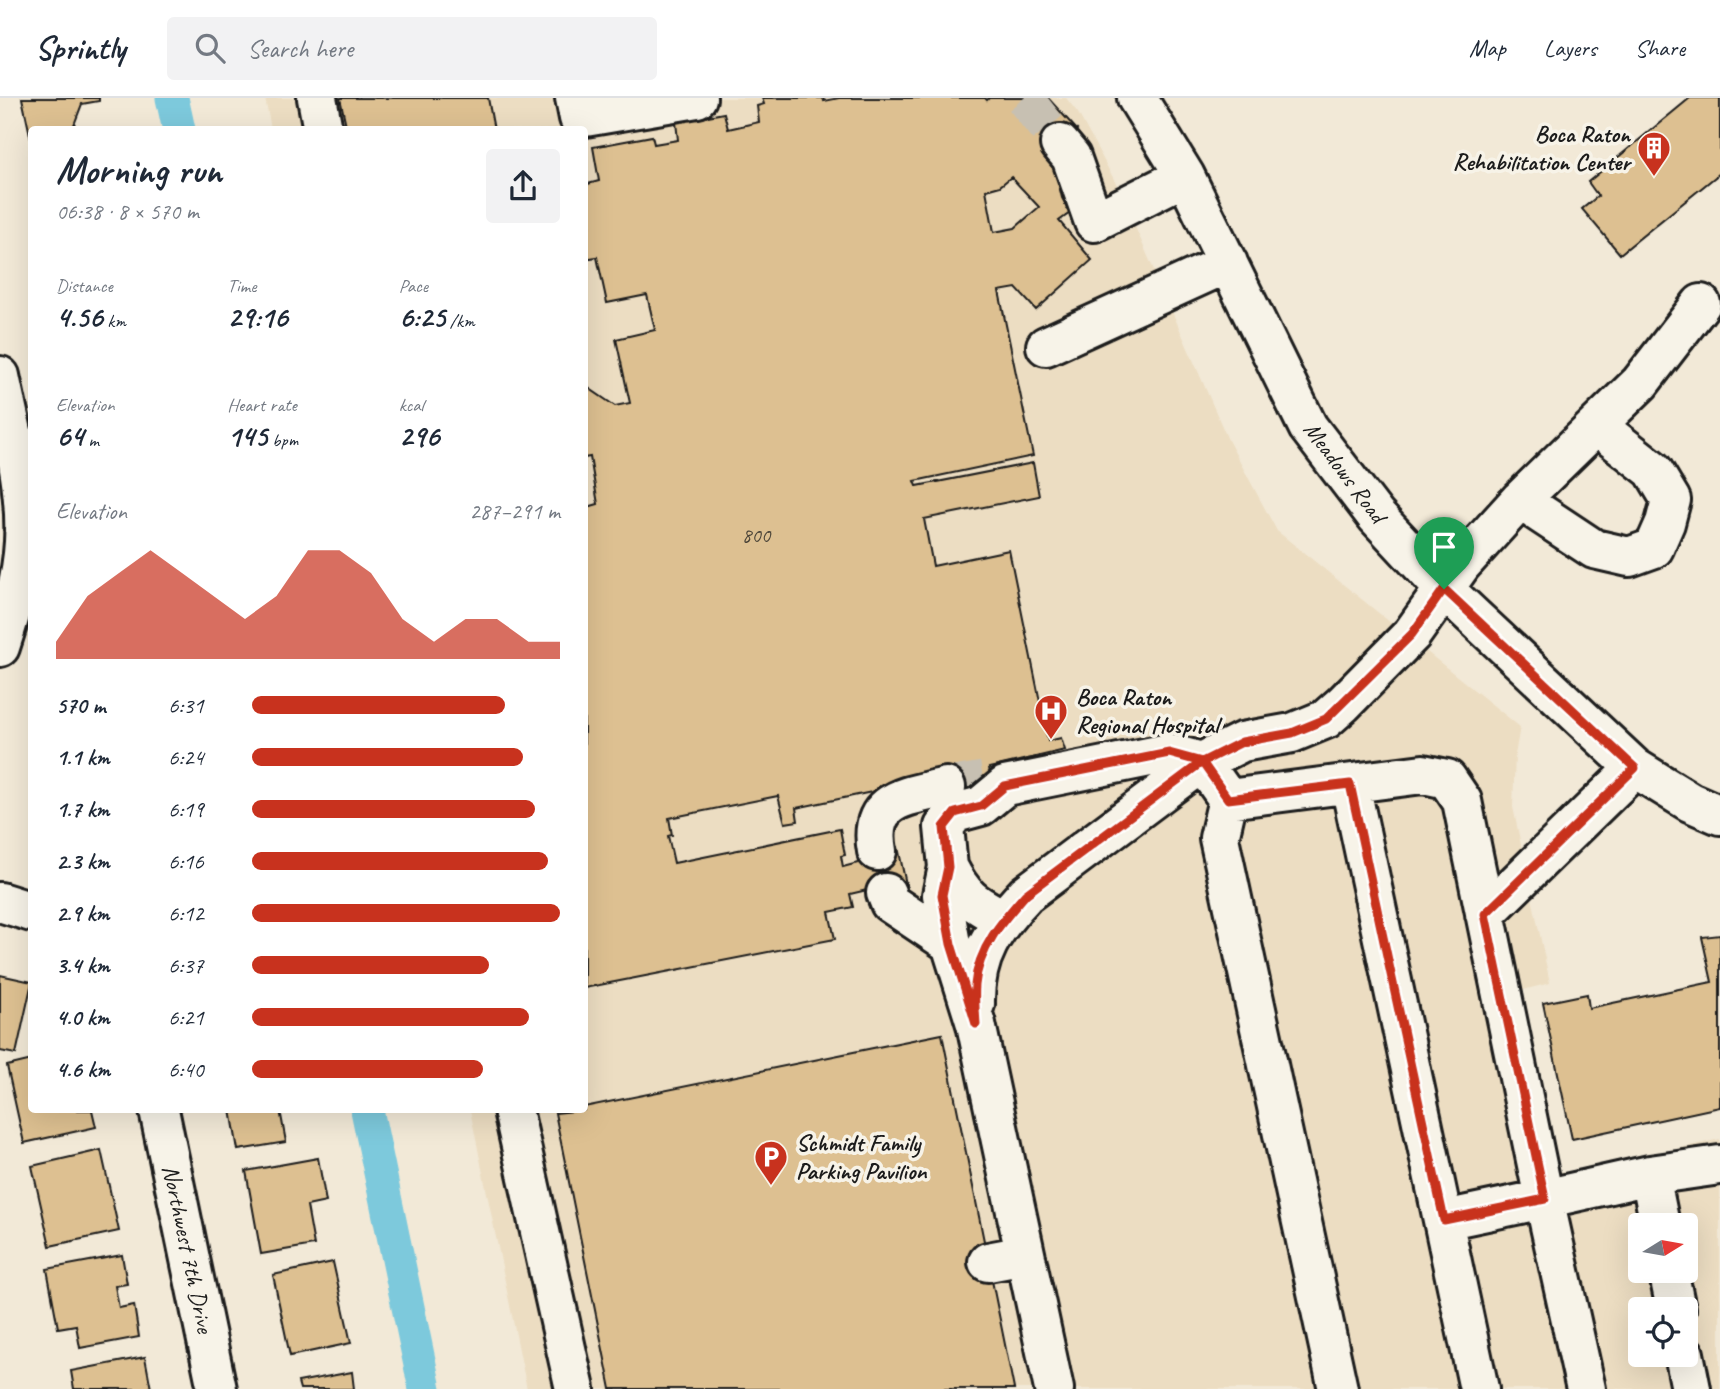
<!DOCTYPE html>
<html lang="en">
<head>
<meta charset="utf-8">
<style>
  body { margin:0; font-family:Caveat,sans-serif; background:#f2f2f3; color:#1f2937; height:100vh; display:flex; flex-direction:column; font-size:26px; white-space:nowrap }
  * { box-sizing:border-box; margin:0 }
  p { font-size:23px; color:#747a83 }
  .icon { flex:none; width:38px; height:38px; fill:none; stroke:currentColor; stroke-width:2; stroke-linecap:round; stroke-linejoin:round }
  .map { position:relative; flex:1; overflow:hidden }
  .side { position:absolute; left:28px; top:28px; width:560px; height:987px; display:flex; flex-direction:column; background:#fff; border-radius:7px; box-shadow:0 7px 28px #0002 }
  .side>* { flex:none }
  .needle { width:46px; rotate:79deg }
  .controls { position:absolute; left:1628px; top:1115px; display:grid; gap:14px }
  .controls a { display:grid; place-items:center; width:70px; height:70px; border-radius:7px; background:#fff; box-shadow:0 7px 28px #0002; font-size:35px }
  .pin { position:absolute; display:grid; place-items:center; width:60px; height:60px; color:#fff; margin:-72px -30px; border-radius:50% 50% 50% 0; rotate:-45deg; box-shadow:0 0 7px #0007 }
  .pin .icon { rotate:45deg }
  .round { display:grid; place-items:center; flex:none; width:74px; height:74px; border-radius:7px; background:#f2f2f3 }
  .overview { display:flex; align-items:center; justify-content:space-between; height:119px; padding:0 28px }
  h1 { font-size:38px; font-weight:700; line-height:52px }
  .figures { display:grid; grid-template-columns:repeat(3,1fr); gap:10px; height:119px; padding:7px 28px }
  .figures div { display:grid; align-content:center }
  .figures b { font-size:30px; font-weight:700 }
  .figures small { font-size:19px; font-weight:400 }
  .figures p { font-size:19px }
  .chart { height:196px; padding:14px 28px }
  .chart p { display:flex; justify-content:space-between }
  .chart svg { width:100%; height:126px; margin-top:7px; fill:#c8321e; opacity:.7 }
  ul { padding:0 28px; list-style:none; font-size:23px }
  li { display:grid; grid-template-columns:112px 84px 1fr; align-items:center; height:52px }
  li i { height:18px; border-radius:9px; background:#c8321e }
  header { display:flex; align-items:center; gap:42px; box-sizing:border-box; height:98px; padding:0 35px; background:#fff; border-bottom:2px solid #e0e1e3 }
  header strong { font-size:33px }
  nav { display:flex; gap:38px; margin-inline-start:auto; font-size:24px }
  .search { width:490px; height:63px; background:#f2f2f3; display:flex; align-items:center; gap:18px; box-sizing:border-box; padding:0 24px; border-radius:7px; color:#747a83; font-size:26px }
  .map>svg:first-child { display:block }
</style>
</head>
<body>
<header>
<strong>Sprintly</strong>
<div class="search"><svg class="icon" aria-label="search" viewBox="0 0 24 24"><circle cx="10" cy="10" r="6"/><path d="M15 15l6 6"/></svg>Search here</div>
<nav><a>Map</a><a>Layers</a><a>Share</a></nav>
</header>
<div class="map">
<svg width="1720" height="1291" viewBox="0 0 1720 1291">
  <rect width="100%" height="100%" fill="#f2e9d7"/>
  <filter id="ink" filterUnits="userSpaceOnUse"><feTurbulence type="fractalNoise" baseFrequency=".0143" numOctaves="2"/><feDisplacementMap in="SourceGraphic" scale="14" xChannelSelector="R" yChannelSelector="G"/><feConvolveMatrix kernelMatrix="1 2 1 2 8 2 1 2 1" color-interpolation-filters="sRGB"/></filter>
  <g filter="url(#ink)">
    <path fill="#ecddc2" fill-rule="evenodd" d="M265,0H1066L1078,15L1116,85L1228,342L1277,433L1520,629L1515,657L1513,709L1550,885L1519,893L1554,1065L1559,1073L1570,1075L1720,1041V1291H527L470,1012H584V32L271,31ZM1640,1127H1685V1172H1640ZM1640,1211H1685V1256H1640Z"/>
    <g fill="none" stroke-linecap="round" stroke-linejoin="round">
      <path stroke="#7dc9dc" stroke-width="33" d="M172,0L179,32
        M367,1012L425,1291"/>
    </g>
    <path fill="#ddc091" stroke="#1c1c1c" stroke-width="2" fill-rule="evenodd" d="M22,0H99V3L82,6L72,32H32V46Z
      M340,0H488L494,32H347Z
      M762,0H823L824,3L839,0H985L987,2L989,0H1048L1077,32L1046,57L1055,70L1062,100L1070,115L1059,123L1092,162L1036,212L1016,190L999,193L1033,358L915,383L917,388L1033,365L1039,398L924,421L933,468L1009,452L1048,643L1061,640L1065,652L989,670L994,696L949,704L943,679L796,710L798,723L785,725L778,698L669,720L672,737L668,738L674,765L840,731L845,757L841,758L843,769L858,765L857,757L898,749L907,791L868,797L867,792L850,796L853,809L829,814L835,841L584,890V410L598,406L590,359L584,360V287L615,308L630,305L616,241L655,232L647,197L607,205L597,159L584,161V129L589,128L584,105V87L599,83L593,49L652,38L654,46L678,42L676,24L724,15L728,31L759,24L757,8L764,6ZM1011,79L1039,109L1015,130L994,134L986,92L1000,88Z
      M1690,0H1720V75L1620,156L1582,111L1598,98L1588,84Z
      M1720,837V1009L1572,1041L1543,905L1587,896L1589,910L1712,884L1702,839Z
      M0,877L32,884L16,956L0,953Z
      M942,936L1014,1291H611L555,1015L584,1012V1009Z
      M32,962V1012H92L96,1029L24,1045L7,968Z
      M231,1012H280L286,1044L238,1052Z
      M101,1052L119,1133L50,1148L32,1068Z
      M318,1060L326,1104L307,1108L314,1147L261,1156L246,1073Z
      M122,1157L127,1186L115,1188L119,1210L134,1207L139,1239L80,1250L76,1227L58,1230L47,1171Z
      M333,1164L351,1245L290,1258L273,1177Z
      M145,1259L151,1291H74L71,1273Z
      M352,1274L354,1291H300L298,1284Z"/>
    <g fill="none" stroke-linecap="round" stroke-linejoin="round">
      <path stroke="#c7c0b2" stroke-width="38" stroke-dasharray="38 19" stroke-linecap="butt" d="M1024,0L1060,46
        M946,689L991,681"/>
      <defs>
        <path id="minor" d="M317,0L323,32
          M575,0L579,20L697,0
          M1137,0L1185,78L1308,329L1376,418L1444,491L1635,670L1690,704L1720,717
          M1060,46L1071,59L1094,124L1185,78
          M1046,248L1228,165
          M0,278C11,332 27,388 24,444C22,480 11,515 0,549
          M1520,402L1594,451L1629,459L1654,450L1665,425L1671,402L1653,372L1597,328
          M1350,686L1479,1291
          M1228,701L1219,740L1338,1291
          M877,753C867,700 906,699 946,689
          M948,769C964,800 973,805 1003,821
          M886,795L890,805L951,846
          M0,804L32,814
          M1485,816L1635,670
          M975,906C974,858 994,830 1026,796L1202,664
          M159,1012L217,1291
          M513,1012L575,1291
          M1650,1077L1660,1127
          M1444,1122L1544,1101L1462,703L1447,681L1423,676L1228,701L1202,664L1242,644L1292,635L1326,621L1343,606L1412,536L1461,467L1520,402L1640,285L1701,206
          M988,1164L1025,1157
          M1668,1172L1676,1211
          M1684,1256L1691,1291
          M1054,1291L976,926L951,846L942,797L948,769L944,729L955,715L981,708L1005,688L1169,655L1202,664
          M1586,1291L1544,1101L1650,1077L1720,1067"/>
      </defs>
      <use href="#minor" stroke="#1c1c1c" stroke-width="44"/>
      <use href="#minor" stroke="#f7f3e8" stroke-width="38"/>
    </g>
  </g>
  <g fill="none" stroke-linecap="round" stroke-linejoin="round" filter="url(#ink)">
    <defs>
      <path id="route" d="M1444,491L1412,536L1326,621L1292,635L1242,644L1202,664L1169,655L1005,688L981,708L955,715L944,729L948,769L942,797L951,846L976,926C975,913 974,900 975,887C978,850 1003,822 1026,796L1202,664L1228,701L1350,686L1444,1122L1545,1101L1485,816L1635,670L1444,491"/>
    </defs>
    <use href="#route" stroke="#fff" stroke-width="14"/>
    <use href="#route" stroke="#c8321e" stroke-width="9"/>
  </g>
  <defs>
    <symbol id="building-pin" viewBox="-11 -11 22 30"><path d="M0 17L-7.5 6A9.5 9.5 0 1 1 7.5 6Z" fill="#c8321e" stroke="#f7f3e8"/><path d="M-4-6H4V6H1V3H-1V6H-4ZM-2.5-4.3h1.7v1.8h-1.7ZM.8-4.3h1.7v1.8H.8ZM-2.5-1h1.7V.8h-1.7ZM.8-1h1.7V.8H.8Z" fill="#fff"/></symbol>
    <symbol id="hospital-pin" viewBox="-11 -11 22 30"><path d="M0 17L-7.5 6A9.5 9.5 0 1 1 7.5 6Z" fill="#c8321e" stroke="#f7f3e8"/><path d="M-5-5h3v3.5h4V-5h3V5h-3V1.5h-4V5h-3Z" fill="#fff"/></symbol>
    <symbol id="parking-pin" viewBox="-11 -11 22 30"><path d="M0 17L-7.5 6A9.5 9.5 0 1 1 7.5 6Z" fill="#c8321e" stroke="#f7f3e8"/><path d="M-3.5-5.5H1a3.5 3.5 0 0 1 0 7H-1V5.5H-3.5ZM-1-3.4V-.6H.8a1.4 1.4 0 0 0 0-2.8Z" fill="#fff"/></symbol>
  </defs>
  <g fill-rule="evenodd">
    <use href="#building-pin" x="1635" y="31" width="38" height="52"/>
    <use href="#hospital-pin" x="1032" y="594" width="38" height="52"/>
    <use href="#parking-pin" x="752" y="1040" width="38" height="52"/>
  </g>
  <g text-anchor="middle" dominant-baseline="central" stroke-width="7" stroke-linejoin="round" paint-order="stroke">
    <g font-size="21" fill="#4c4539">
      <text x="756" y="437">800</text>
    </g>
    <g font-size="24" font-weight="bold" fill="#1c1c1c" stroke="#f7f3e8" text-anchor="start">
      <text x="1630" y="36" text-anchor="end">Boca Raton<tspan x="1630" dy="28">Rehabilitation Center</tspan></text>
      <text x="1076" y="599">Boca Raton<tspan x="1076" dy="28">Regional Hospital</tspan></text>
      <text x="796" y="1045">Schmidt Family<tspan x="796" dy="28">Parking Pavilion</tspan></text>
    </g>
    <g font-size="24" fill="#1c1c1c" stroke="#f7f3e8">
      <text transform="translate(1345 374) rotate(53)">Meadows Road</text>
      <text transform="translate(188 1151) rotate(78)">Northwest 7th Drive</text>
    </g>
  </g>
</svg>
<div class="controls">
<a><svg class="needle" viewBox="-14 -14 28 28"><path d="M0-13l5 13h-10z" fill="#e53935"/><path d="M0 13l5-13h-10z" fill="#747a83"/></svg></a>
<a><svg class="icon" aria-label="locate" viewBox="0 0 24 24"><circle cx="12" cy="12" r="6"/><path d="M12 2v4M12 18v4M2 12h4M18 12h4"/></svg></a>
</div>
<div class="pin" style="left:1444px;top:491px;background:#1e9e55"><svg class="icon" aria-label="arrive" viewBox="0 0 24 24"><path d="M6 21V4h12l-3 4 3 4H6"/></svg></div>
<section class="side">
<div class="overview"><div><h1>Morning run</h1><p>06:38 · 8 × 570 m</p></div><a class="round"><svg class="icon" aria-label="share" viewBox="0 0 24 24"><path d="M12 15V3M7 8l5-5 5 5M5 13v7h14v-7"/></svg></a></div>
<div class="figures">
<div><p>Distance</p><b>4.56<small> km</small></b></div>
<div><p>Time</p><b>29:16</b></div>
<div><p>Pace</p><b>6:25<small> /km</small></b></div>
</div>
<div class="figures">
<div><p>Elevation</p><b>64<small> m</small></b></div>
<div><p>Heart rate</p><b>145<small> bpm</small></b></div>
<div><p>kcal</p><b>296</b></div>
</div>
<div class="chart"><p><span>Elevation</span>287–291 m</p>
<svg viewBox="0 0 160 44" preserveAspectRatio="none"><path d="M0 44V38L10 22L20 14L30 6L40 14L50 22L60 30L70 22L80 6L90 6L100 14L110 30L120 38L130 30L140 30L150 38L160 38V44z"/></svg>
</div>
<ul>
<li><b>570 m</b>6:31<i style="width:82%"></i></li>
<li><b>1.1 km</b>6:24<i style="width:88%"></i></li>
<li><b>1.7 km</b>6:19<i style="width:92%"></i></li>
<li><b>2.3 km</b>6:16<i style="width:96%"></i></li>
<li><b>2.9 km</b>6:12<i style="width:100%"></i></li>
<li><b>3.4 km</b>6:37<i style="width:77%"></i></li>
<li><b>4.0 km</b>6:21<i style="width:90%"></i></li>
<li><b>4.6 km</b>6:40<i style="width:75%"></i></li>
</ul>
</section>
</div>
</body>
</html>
